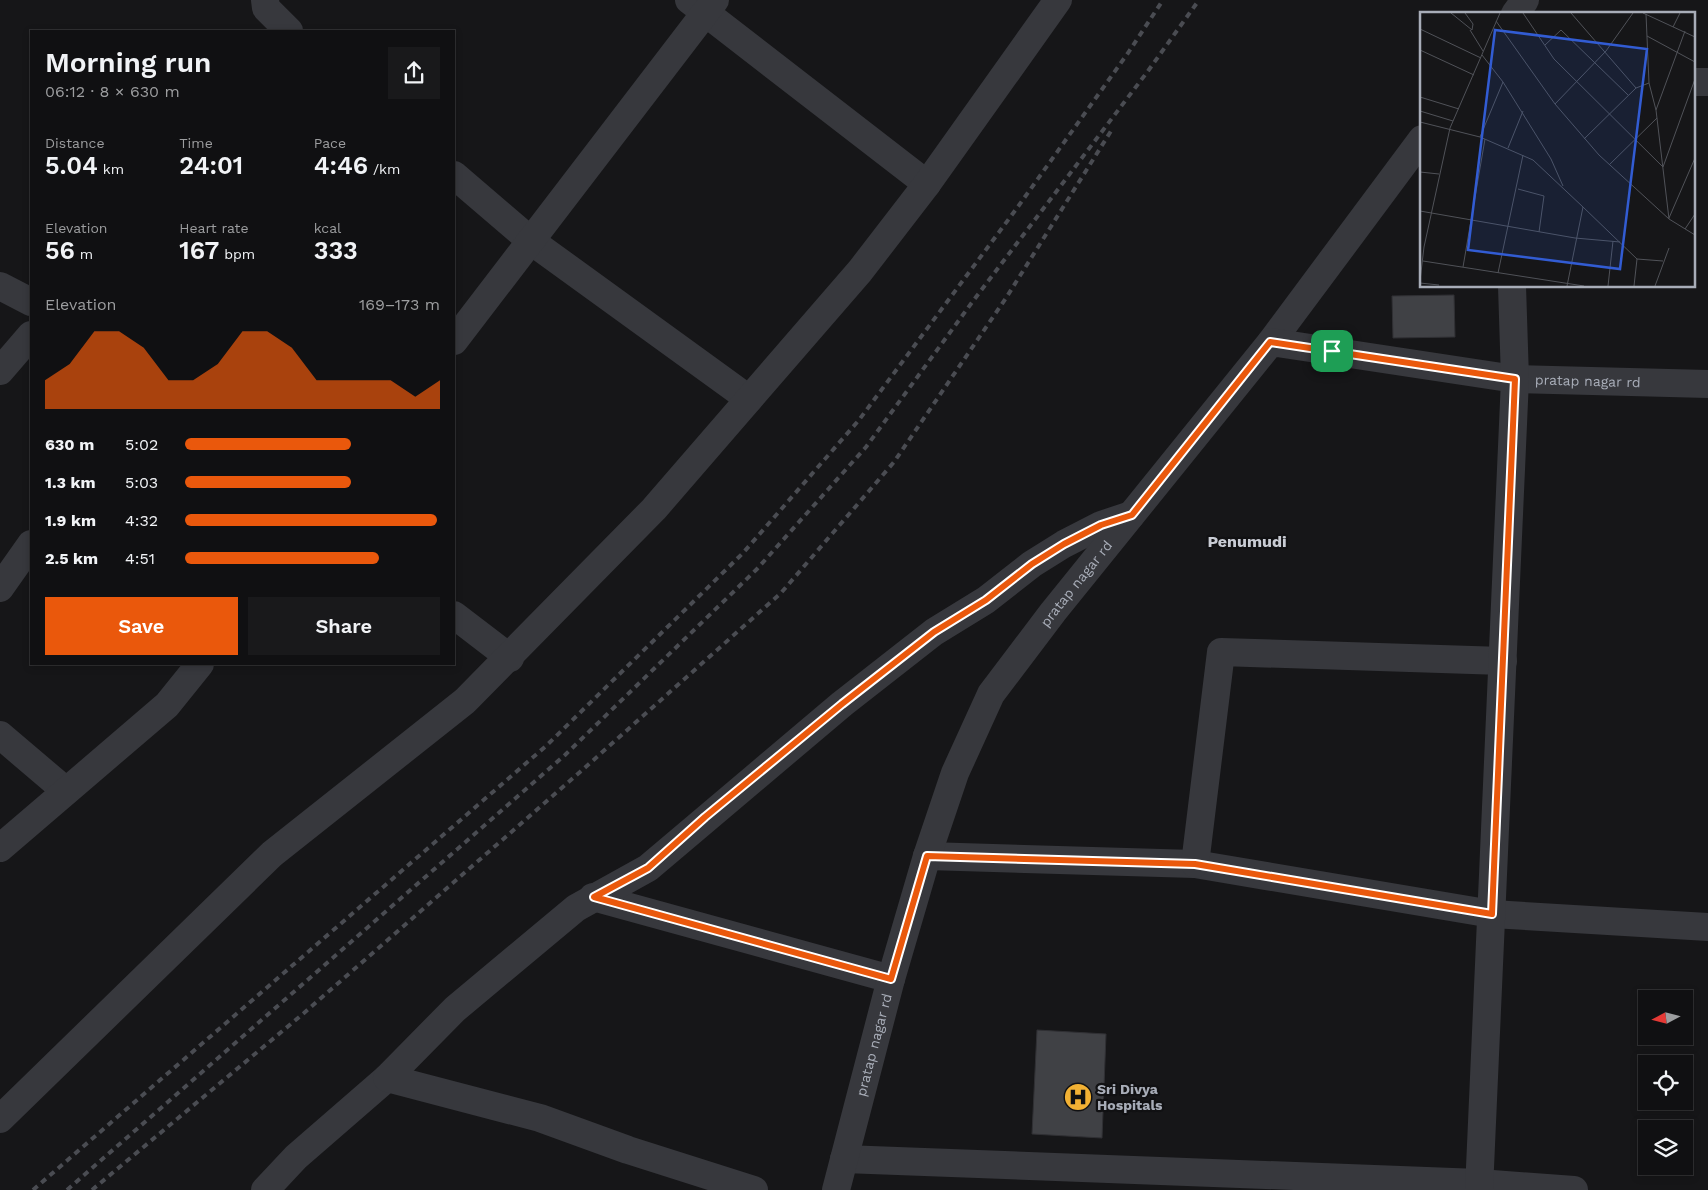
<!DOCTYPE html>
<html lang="en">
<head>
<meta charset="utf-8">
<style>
  body { margin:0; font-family:"Work Sans",sans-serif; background:#19191b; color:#f1f3f6; height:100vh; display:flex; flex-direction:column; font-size:19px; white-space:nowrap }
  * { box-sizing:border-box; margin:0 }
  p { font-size:16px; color:#9c9d9f }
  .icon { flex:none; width:28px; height:28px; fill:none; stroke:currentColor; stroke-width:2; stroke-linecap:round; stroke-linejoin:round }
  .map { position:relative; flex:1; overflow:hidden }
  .sheet { position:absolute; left:30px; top:30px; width:425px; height:635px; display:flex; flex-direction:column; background:#101012; border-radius:0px; box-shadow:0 2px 8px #0003,0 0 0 1px #303032 }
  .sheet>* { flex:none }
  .needle { width:32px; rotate:263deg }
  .fabs { position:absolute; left:1638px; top:990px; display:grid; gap:10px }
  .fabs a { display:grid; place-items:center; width:55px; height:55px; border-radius:0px; background:#101012; box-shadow:0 2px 8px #0003,0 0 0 1px #303032; font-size:25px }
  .pin { position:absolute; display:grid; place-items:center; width:42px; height:42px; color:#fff; margin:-21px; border-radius:10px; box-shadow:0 2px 8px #0006 }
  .round { display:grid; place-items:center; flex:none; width:52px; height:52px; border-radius:0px; background:#19191b }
  .headline { display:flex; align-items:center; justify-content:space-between; height:85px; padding:0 15px }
  h1 { font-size:28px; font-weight:600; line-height:38px }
  .stats { display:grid; grid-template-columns:repeat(3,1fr); gap:8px; height:85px; padding:5px 15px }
  .stats div { display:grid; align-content:center }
  .stats b { font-size:25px; font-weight:600 }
  .stats small { font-size:14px; font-weight:400 }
  .stats p { font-size:14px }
  .chart { height:140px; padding:10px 15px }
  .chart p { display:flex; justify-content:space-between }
  .chart svg { width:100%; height:90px; margin-top:5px; fill:#ea580c; opacity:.7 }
  .primary-button { display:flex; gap:10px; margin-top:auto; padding:10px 15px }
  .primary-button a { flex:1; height:58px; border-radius:0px; background:#ea580c; color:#fff; font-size:20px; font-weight:600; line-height:58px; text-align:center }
  .primary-button a+a { background:#19191b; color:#f1f3f6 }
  ul { padding:0 15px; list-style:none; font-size:16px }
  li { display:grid; grid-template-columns:80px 60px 1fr; align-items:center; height:38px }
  li i { height:12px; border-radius:6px; background:#ea580c }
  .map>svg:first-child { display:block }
</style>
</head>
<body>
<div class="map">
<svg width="1708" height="1190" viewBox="0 0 1708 1190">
  <rect width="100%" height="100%" fill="#161618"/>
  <path fill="#404145" stroke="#303034" d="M1454,295L1455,337L1393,338L1392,296Z
    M1037,1030L1106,1034L1102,1138L1032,1134Z"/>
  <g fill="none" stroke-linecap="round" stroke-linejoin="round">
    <g stroke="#37383d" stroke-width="28">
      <path d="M265,0L266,8L289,31"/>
      <path d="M689,0L927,184"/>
      <path d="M1515,14L1525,0"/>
      <path d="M1694,82H1708"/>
      <path d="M454,175L531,241L749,399"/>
      <path d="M0,286L31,302"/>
      <path d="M454,341L715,0"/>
      <path d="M1271,342L1422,139"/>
      <path d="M0,371L31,335"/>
      <path d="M0,588L31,544"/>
      <path d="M454,615L510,658"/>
      <path d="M0,735L66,791"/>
      <path d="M0,848L167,705L200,664"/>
      <path d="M927,856L1195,864L1492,914L1708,927"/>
      <path d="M1195,864L1221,652L1503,661"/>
      <path d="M593,897L891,979"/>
      <path d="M0,1119L272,854L465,701L654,509L860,271L927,184L1058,0"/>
      <path d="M844,1159L1479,1183L1574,1190"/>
      <path d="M265,1190L296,1157L387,1078"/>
      <path d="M754,1190L628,1150L540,1118L387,1078L455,1009L576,908L648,868L842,704L934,632L986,600L1032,564L1064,544L1101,525L1131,515"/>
      <path id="s1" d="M836,1190L891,979L927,856L955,773L991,694L1053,612L1271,342L1515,379L1708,384"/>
      <path d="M1479,1190L1515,379L1512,286"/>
    </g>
    <path stroke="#4a4c52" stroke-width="4" stroke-dasharray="6 5" stroke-linecap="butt" d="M33,1190L546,746L743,553L859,420L1017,208L1128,53L1163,0
      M67,1190L565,755L757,569L866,447L973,301L1148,71L1199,0
      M92,1190L304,1013L580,772L781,593L894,462L1006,298L1111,131"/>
  </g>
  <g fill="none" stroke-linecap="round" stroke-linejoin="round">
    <defs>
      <path id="route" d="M1270,342L1515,379L1492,914L1195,864L927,856L891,979L594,897L648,868L705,817L842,704L934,632L986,600L1032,564L1064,544L1101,525L1132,515Z"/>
    </defs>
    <use href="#route" stroke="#fff" stroke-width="10"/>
    <use href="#route" stroke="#ea580c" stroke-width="6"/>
  </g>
  <defs>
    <symbol id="hospital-disc" viewBox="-11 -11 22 22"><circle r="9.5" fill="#f2b134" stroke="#111113"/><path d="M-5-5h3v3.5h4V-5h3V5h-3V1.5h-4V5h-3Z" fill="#111"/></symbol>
  </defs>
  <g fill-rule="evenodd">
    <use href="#hospital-disc" x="1062" y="1081" width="32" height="32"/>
  </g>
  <g text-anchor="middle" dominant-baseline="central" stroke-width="4.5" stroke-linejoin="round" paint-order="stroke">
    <g font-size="14" fill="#a8adb8" stroke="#111113">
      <text stroke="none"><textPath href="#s1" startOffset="1290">pratap nagar rd</textPath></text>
      <text stroke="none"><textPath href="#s1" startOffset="660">pratap nagar rd</textPath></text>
      <text stroke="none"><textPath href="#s1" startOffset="150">pratap nagar rd</textPath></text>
    </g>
    <g font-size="14" font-weight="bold" fill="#a8adb8" stroke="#111113" text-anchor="start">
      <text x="1097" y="1089">Sri Divya<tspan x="1097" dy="16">Hospitals</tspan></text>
    </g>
    <g font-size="16" font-weight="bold" fill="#c9ccd4" stroke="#111113">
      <text x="1247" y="541">Penumudi</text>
    </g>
  </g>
  <g transform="translate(1420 12)">
    <rect width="275" height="275" fill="#161618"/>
    <path fill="none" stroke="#505258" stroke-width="1" d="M31,1L52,18L53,12L45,1M103,1L134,47L243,155L275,67M151,1L216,76M223,1L275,25M226,2L229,71M76,9L135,92L179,143L249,207L275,223M253,15L260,1M0,17L61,46M50,18L63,39M227,24L275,50M125,33L141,18L208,83M0,38L54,63M62,43L83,70M0,85L39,97M135,92L186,39L213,1M236,98L265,19M0,99L33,109M0,110L60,125L113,148L163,195L147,274M60,125L83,70L131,147L143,174M164,127L216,76L229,71L236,98L249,207M88,136L103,99M189,153L237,106M0,160L19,162M98,177L124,184L119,220M163,195L217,247L214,274M0,199L155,226L200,230M249,206L275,146M265,217L275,202M217,247L243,249M3,249L164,274M43,255L65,127M78,261L103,143M0,269L4,235L30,116L80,1M0,271L19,273M188,274L193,229M235,274L249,236"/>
    <path fill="#325cd3" fill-opacity="0.15" stroke="#325cd3" stroke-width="2.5" d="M75,18L227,37L200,257L48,238Z"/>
    <rect width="275" height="275" fill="none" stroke="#a8adb8" stroke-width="2.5"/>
  </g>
</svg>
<div class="fabs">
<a><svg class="needle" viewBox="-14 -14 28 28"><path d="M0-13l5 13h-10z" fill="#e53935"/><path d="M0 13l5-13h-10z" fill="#9c9d9f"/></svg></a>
<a><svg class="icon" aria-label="locate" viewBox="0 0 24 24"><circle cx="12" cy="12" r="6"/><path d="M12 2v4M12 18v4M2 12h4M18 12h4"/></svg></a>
<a><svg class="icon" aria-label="layers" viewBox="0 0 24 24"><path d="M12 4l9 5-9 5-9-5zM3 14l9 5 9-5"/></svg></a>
</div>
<div class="pin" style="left:1332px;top:351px;background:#1e9e55"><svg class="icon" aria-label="arrive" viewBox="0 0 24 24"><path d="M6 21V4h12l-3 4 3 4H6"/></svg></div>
<section class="sheet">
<div class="headline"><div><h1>Morning run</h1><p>06:12 · 8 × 630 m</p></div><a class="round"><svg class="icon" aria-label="share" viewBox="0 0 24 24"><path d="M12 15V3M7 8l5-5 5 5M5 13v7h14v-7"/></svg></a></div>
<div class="stats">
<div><p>Distance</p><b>5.04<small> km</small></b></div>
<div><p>Time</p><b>24:01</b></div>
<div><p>Pace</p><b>4:46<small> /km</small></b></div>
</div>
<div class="stats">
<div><p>Elevation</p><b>56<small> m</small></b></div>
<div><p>Heart rate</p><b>167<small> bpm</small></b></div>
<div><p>kcal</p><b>333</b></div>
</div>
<div class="chart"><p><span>Elevation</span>169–173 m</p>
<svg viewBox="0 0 160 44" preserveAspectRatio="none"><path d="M0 44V30L10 22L20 6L30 6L40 14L50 30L60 30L70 22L80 6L90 6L100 14L110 30L120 30L130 30L140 30L150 38L160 30V44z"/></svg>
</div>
<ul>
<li><b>630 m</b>5:02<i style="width:65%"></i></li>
<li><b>1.3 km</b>5:03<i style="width:65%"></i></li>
<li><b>1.9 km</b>4:32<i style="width:99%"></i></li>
<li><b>2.5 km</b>4:51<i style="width:76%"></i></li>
</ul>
<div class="primary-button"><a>Save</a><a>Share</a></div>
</section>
</div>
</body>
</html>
